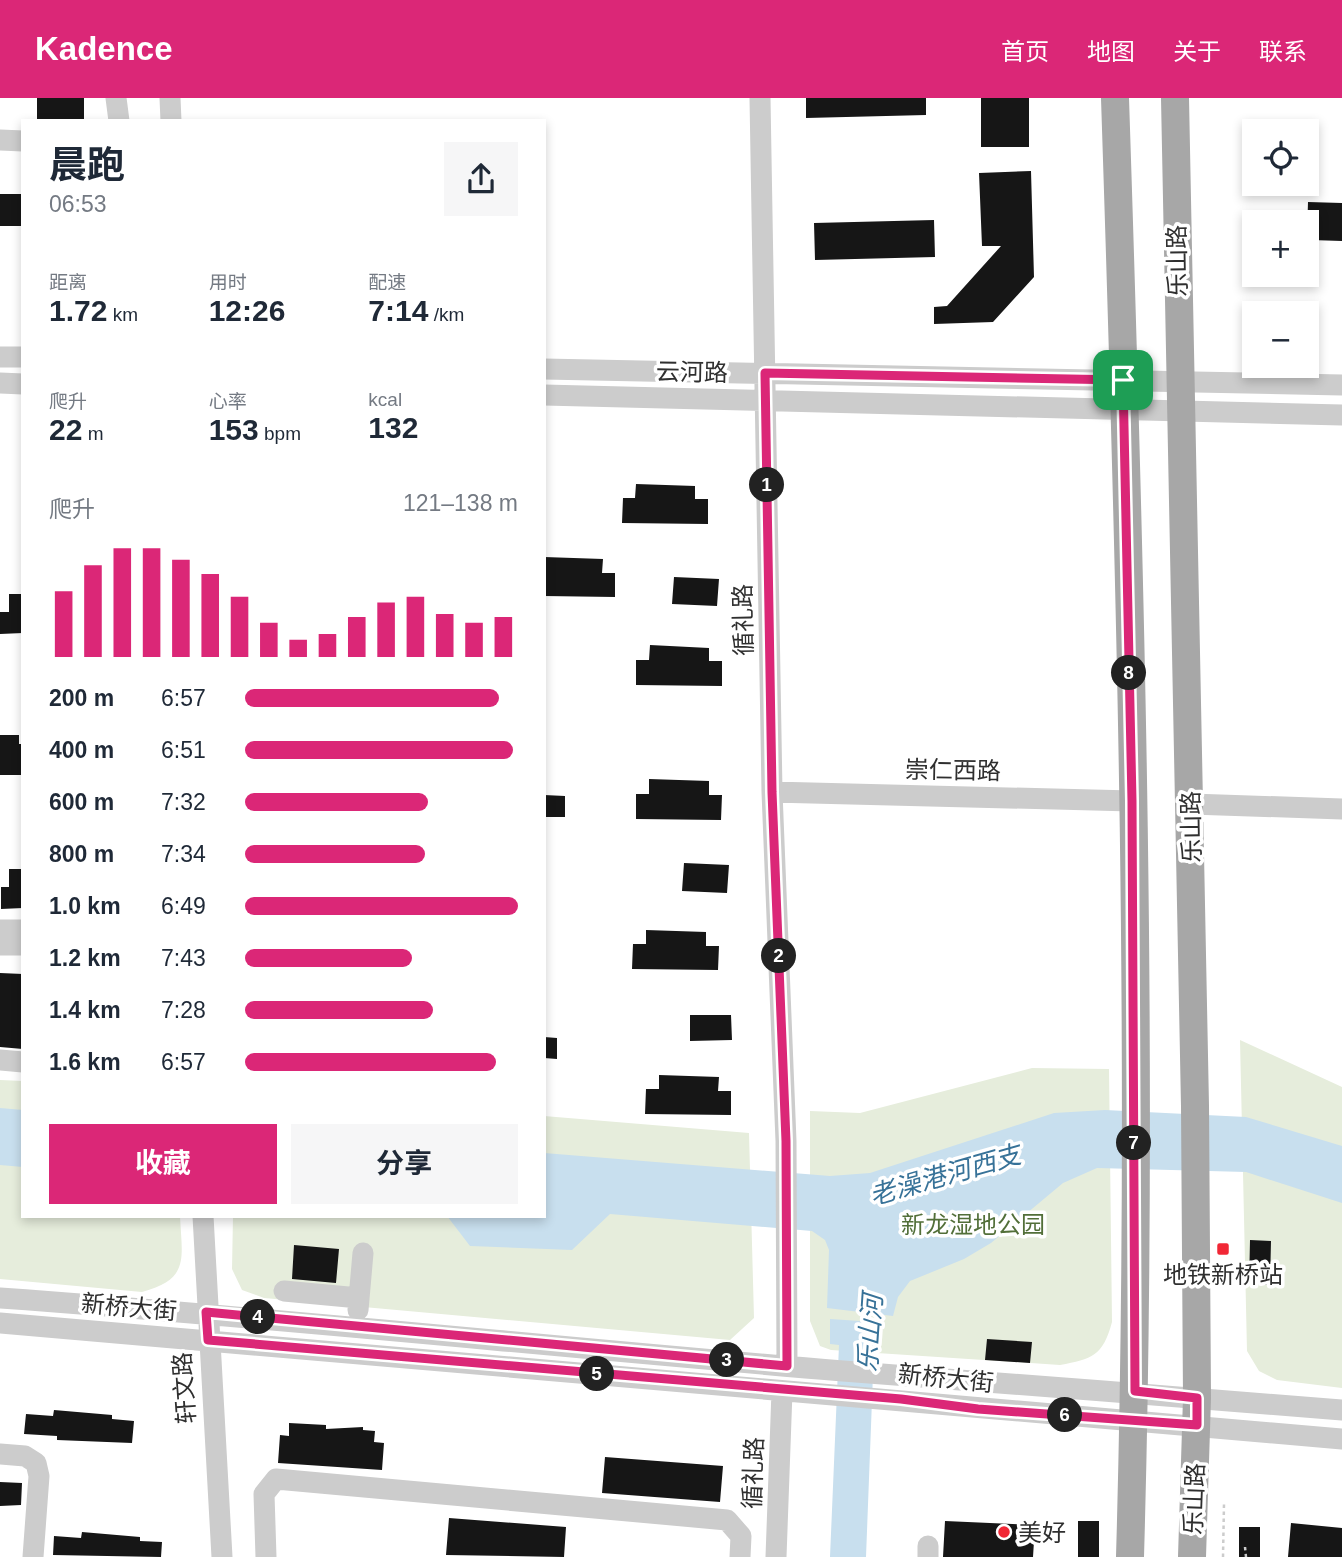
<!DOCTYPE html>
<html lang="zh">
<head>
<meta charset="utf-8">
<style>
  body { margin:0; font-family:Arial,"Noto Sans SC",sans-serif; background:#f6f6f7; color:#1f2937; height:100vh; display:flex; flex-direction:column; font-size:26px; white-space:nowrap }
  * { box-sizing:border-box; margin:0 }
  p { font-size:23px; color:#747a83 }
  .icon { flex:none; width:38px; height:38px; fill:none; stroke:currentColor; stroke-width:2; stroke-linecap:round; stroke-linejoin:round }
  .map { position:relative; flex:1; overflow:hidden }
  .details { position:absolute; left:21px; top:21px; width:525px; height:1099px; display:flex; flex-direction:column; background:#fff; border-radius:0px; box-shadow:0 4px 10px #0003 }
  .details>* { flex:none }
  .tools { position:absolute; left:1242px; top:21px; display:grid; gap:14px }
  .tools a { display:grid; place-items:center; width:77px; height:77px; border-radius:0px; background:#fff; box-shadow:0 4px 10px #0003; font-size:35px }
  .pin { position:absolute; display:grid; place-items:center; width:60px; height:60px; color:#fff; margin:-30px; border-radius:14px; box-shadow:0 4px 10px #0006 }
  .km { position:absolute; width:35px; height:35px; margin:-18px; border-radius:50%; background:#222; color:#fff; font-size:19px; line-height:35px; text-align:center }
  .round { display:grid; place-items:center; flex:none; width:74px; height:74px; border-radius:0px; background:#f6f6f7 }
  .headline { display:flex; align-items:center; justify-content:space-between; height:119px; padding:0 28px }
  h1 { font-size:38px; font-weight:700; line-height:52px }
  .stats { display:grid; grid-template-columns:repeat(3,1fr); gap:10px; height:119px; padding:7px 28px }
  .stats div { display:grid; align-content:center }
  .stats b { font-size:30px; font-weight:700 }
  .stats small { font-size:19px; font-weight:400 }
  .stats p { font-size:19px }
  .chart { height:196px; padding:14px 28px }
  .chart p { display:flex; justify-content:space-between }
  .chart svg { width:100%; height:126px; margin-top:7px; stroke:#db2777; stroke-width:6 }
  .action { display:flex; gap:14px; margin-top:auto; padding:14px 28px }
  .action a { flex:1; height:80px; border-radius:0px; background:#db2777; color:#fff; font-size:28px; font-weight:700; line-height:80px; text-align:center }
  .action a+a { background:#f6f6f7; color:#1f2937 }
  ul { padding:0 28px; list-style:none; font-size:23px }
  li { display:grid; grid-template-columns:112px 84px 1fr; align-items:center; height:52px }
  li i { height:18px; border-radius:9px; background:#db2777 }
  header { display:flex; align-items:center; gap:42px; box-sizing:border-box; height:98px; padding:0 35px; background:#db2777; color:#fff }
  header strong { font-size:33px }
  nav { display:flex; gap:38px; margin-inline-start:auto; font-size:24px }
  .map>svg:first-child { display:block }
</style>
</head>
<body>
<header>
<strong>Kadence</strong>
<nav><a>首页</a><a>地图</a><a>关于</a><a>联系</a></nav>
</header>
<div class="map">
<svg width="1342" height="1459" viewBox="0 0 1342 1459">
  <rect width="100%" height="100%" fill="#fff"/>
  <path fill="#e6eddc" d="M1240,942L1342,989V1290L1277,1282L1259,1273L1247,1253Z
    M1032,970L1109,971L1112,1224C1103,1258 1092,1261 1060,1267L831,1252L820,1248L810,1223V1013L860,1015Z
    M0,982L23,983V1118H180C182,1161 190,1181 142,1194L0,1181Z
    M544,1018L749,1035L754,1220L730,1242L264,1200L242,1192L232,1171L233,1118H544Z"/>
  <path fill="#c8dfee" d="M0,1010L23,1012V1069L0,1067Z
    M1105,1012L1246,1019L1342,1048V1105L1246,1074L1097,1070L1063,1085L991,1145L964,1161L910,1183L898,1199L893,1218L827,1210L829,1152L825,1142L812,1133L610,1116L572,1152L470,1148L447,1118H544V1055L830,1078L870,1075L1054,1015Z
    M830,1221L875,1224L866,1459H830L839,1247L830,1246Z"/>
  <path fill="#161616" d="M37,0H84V23H37Z
    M806,0H926V17L806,20Z
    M981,0H1029V49H981Z
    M1031,73L1034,179L993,224L934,226V209L947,208L1001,148H982L979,75Z
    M0,96H23V128H0Z
    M1308,104L1342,105V143L1311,142V137H1307Z
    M934,122L935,159L815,162L814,125Z
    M636,386L695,388V401H708V426L622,425L623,400H635Z
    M544,459L603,461L602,475H615V499L544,498Z
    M674,479L719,481L717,508L672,506Z
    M9,496H23V535L0,536V514H9Z
    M650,547L709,550V563H722V588L636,587V562H649Z
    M0,637H19V646H23V677H0Z
    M649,681L709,683V697H722L721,722L636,721V696H649Z
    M544,697L565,698V719H544Z
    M684,765L729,767L727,795L682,793Z
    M9,771H23V810L1,811V789H9Z
    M646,832L706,834V848H719L718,872L632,871L633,846H646Z
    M0,875L23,876V951L0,949Z
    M690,917H731L732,942L690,943Z
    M544,939L557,940V961L544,960Z
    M659,977L719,979L718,993H731V1017L645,1016L646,991H659Z
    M1250,1142L1271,1143L1270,1187H1249Z
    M294,1147L339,1151L336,1185L292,1181Z
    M987,1241L1032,1244L1030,1265L985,1262Z
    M54,1312L112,1317V1321L134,1323L132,1345L57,1342V1338L24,1336L26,1316L53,1318Z
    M289,1325L326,1327V1331L363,1329V1332L375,1333L374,1344L384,1345L382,1372L278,1365L280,1337L289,1338Z
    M605,1359L723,1368L720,1404L602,1395Z
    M0,1384L22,1385L21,1407L0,1408Z
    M449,1420L566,1429L564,1459L446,1457Z
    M945,1423L1035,1427L1033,1459H943Z
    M1078,1423H1099V1459H1078Z
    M1291,1425L1342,1430V1459H1288Z
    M1239,1429H1260V1459H1239Z
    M82,1434L140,1439V1443L162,1444L161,1459L53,1457L54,1438L81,1440Z"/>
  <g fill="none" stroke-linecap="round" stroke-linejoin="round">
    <path stroke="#ccc" stroke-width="2.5" stroke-dasharray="3.5 3.5" stroke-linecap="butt" d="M1245,1449L1246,1459
      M1223,1459L1224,1406"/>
    <path stroke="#ccc" stroke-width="21" d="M116,0L119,23
      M170,0L171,23
      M760,0L772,694L786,1043L787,1268
      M0,42L23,43
      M0,259H23
      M544,271L1342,287
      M0,285L23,286
      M544,297L1342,317
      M772,694L1132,703
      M1191,706L1342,711
      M0,832H23
      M0,847H23
      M0,962L23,964
      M203,1118L222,1459
      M284,1193L359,1200
      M0,1200C281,1220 562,1250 843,1273C1009,1286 1176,1298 1342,1312
      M358,1212L363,1155
      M0,1225L1342,1341
      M0,1356L25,1358L36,1365L39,1378L33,1459
      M266,1459L264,1396L276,1381L727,1422L741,1438L740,1459
      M776,1459L782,1293
      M928,1459V1448"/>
    <path stroke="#a7a7a7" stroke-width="28" d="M1115,0C1131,486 1144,973 1130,1459
      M1175,0L1195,1008L1197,1300L1192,1459"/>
  </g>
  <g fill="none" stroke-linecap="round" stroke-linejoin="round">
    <defs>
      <path id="route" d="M765,275L1123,282L1132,703L1135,1293L1197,1300V1327L978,1311L901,1301L208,1242L206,1214L787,1268L786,1043L772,694Z"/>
    </defs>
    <use href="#route" stroke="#fff" stroke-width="14"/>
    <use href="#route" stroke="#db2777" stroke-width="9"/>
  </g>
  <g fill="#f12735" stroke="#fff" stroke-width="2.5">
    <rect x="1216" y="1144" width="14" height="14" rx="3.5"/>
    <circle cx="1004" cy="1434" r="7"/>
  </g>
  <g text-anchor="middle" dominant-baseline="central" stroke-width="7" stroke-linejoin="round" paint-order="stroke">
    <g font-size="24" fill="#2f2f2f" stroke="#fff">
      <text transform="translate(1177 163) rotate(-91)">乐山路</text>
      <text transform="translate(692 274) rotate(1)">云河路</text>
      <text transform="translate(743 522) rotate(-91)">循礼路</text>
      <text transform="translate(953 672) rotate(1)">崇仁西路</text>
      <text transform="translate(1191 729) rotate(-91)">乐山路</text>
      <text transform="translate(129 1209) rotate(5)">新桥大街</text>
      <text transform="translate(946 1280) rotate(6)">新桥大街</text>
      <text transform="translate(184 1290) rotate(-94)">轩文路</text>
      <text transform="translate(753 1375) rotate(-88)">循礼路</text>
      <text transform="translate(1194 1401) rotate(-88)">乐山路</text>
    </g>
    <g font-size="24" fill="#526f39" stroke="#fff">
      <text x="973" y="1126">新龙湿地公园</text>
    </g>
    <g font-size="24" fill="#2f2f2f" stroke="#fff">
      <text x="1223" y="1176">地铁新桥站</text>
      <text x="1018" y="1434" text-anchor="start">美好</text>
    </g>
    <g font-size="26" font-style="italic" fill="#377298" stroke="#fff">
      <text transform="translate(945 1077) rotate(-16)">老澡港河西支</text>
      <text transform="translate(870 1235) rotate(-86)">乐山河</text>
    </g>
  </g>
</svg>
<div class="tools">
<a><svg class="icon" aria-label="locate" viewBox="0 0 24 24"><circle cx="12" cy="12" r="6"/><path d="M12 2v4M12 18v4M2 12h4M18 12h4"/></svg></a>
<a>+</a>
<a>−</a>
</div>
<div class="pin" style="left:1123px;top:282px;background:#1e9e55"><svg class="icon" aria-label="arrive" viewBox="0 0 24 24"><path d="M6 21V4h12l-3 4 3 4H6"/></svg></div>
<b class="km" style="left:767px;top:387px">1</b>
<b class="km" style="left:779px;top:858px">2</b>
<b class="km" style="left:727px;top:1262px">3</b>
<b class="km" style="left:258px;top:1219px">4</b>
<b class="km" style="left:597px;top:1276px">5</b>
<b class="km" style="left:1065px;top:1317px">6</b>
<b class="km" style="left:1134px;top:1045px">7</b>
<b class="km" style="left:1129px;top:575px">8</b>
<section class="details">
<div class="headline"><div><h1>晨跑</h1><p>06:53</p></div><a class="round"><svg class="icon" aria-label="share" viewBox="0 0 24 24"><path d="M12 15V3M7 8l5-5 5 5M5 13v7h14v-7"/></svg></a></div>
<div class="stats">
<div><p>距离</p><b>1.72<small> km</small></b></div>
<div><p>用时</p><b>12:26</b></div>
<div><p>配速</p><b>7:14<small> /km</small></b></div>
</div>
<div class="stats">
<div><p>爬升</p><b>22<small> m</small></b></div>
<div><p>心率</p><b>153<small> bpm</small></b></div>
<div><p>kcal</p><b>132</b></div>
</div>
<div class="chart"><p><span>爬升</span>121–138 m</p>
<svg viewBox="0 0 160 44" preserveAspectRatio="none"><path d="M5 44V21M15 44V12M25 44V6M35 44V6M45 44V10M55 44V15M65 44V23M75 44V32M85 44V38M95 44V36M105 44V30M115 44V25M125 44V23M135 44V29M145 44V32M155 44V30"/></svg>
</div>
<ul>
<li><b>200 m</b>6:57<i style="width:93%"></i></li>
<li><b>400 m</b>6:51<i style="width:98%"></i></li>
<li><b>600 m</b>7:32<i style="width:67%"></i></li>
<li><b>800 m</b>7:34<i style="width:66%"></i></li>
<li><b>1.0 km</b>6:49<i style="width:100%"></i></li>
<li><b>1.2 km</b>7:43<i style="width:61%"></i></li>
<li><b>1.4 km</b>7:28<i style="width:69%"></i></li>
<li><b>1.6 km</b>6:57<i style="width:92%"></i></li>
</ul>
<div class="action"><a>收藏</a><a>分享</a></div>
</section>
</div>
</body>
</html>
